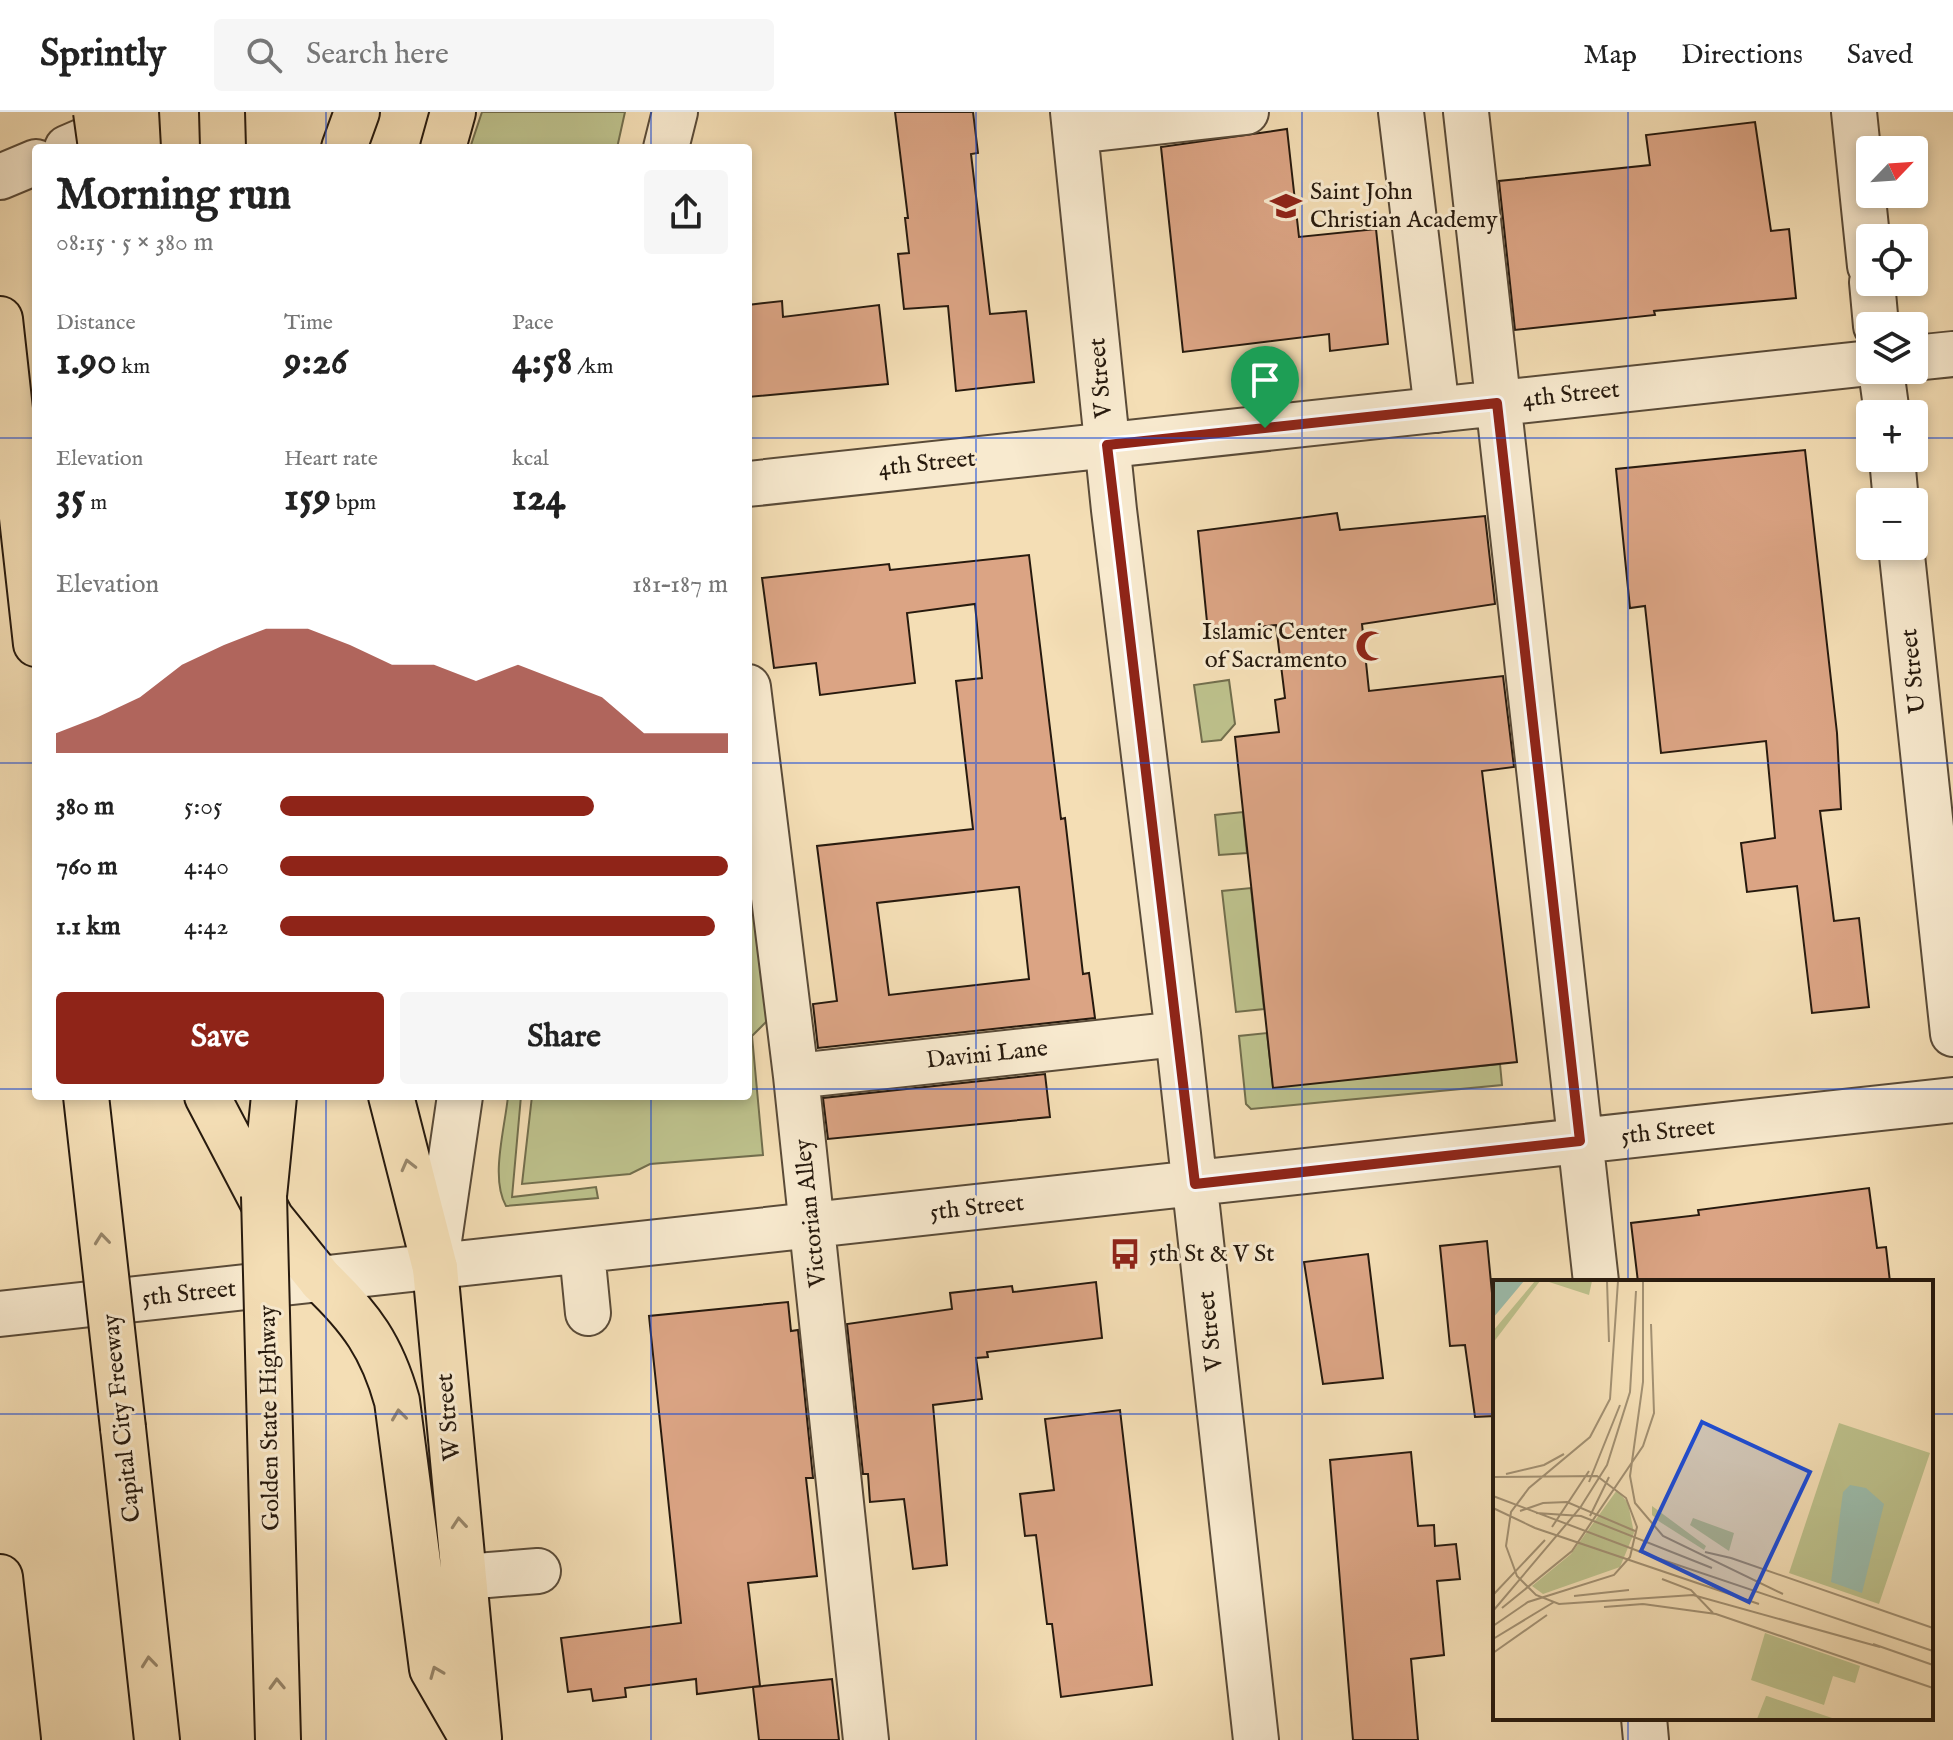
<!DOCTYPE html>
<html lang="en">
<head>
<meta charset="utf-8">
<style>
  body { margin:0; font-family:"IM FELL English",serif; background:#f6f6f6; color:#222; height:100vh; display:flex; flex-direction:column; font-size:30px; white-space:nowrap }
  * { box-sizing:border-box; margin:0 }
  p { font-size:26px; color:#767676 }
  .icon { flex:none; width:44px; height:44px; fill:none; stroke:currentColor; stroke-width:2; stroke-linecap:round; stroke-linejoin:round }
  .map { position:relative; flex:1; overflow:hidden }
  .panel { position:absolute; left:32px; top:32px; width:720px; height:956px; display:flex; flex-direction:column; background:#fff; border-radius:8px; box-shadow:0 4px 12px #0003 }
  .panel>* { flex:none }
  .needle { width:52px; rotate:65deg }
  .controls { position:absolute; left:1856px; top:24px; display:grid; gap:16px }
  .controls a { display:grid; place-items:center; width:72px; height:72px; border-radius:8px; background:#fff; box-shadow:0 4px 12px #0003; font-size:40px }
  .pin { position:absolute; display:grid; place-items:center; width:68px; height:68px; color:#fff; margin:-82px -34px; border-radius:50% 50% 50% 0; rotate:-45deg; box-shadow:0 0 8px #0007 }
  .pin .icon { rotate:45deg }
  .round { display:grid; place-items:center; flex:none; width:84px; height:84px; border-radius:8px; background:#f6f6f6 }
  .head { display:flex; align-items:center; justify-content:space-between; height:136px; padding:0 24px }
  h1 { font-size:44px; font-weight:700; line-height:60px }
  .figures { display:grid; grid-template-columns:repeat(3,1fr); gap:12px; height:136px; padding:8px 24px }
  .figures div { display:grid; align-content:center }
  .figures b { font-size:40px; font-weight:700 }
  .figures small { font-size:22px; font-weight:400 }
  .figures p { font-size:22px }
  .chart { height:224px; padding:16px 24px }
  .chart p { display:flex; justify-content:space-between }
  .chart svg { width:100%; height:144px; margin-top:8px; fill:#8f2418; opacity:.7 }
  .action { display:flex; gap:16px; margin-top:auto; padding:16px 24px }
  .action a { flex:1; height:92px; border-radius:8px; background:#8f2418; color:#fff; font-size:32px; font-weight:700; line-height:92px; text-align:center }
  .action a+a { background:#f6f6f6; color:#222 }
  ul { padding:0 24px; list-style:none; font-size:26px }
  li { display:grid; grid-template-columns:128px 96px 1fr; align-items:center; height:60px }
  li i { height:20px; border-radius:10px; background:#8f2418 }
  header { display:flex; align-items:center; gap:48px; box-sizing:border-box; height:112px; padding:0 40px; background:#fff; border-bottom:2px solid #e0e0e0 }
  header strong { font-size:38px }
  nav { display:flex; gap:44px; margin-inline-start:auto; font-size:28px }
  .search { width:560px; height:72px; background:#f6f6f6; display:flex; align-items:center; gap:20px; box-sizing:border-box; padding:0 28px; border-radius:8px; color:#767676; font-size:30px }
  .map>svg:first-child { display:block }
</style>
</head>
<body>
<header>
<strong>Sprintly</strong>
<div class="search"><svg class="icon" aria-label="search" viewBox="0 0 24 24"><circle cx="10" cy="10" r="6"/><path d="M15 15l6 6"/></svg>Search here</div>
<nav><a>Map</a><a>Directions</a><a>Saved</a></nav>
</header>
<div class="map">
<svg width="1953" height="1628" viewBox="0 0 1953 1628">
  <rect width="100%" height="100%" fill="#f4deb5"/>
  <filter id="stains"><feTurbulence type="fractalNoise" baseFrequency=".0025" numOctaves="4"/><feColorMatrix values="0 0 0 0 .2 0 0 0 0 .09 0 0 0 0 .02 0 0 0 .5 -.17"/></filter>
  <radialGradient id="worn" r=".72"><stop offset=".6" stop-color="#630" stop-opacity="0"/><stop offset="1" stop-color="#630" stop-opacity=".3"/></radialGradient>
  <path fill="#bdc18c" stroke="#726e4d" stroke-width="2" d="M482,0H625L617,36H470Z
    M1229,568L1235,612L1221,628L1202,630L1194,573Z
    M1243,700L1247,741L1219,743L1215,703Z
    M748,721L769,907L752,924L763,1043L650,1052L630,1062L522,1072L532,984H748Z
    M1251,776L1264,897L1236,900L1222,779Z
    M1267,921L1273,975L1500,952L1502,973L1251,997L1246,992L1239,924Z
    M508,984H521L512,1085L596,1075L598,1086L506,1094C490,1066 505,1016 508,984Z"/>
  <path fill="#dba484" stroke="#271a0e" stroke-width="2" fill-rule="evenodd" d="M895,0H973L978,41L971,42L990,202L1026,199L1034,270L956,279L948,194L904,197L898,142L909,141L905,106H908Z
    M1755,10L1771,119L1789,117L1796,186L1654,199L1655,203L1515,218L1499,69L1650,53L1646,23Z
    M1287,17L1299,125L1376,117L1388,232L1330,239L1329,222L1183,240L1161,35Z
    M782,189L783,205L879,193L888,272L748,285V193Z
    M1805,338L1837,621L1841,697L1820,699L1834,809L1859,806L1869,895L1812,901L1797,774L1747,780L1741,731L1775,726L1766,629L1661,641L1645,494L1630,496L1616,357Z
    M1337,401L1340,418L1485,404L1495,492L1362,512L1369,579L1503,564L1514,655L1482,659L1517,950L1273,976L1235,625L1279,620L1275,588L1285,586L1276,513L1208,520L1198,419Z
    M1029,443L1061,707L1065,706L1083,862L1089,861L1095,906L818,936L813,892L837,889L817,734L973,717L956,569L982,566L975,492L907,501L915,571L820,583L816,551L774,556L762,466L889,452L890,458ZM1019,775L1029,867L889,883L877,791Z
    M1045,962L1050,1005L828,1027L823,986Z
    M1869,1076L1877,1136L1886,1135L1890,1170H1638L1631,1111L1699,1103L1698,1098Z
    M1487,1129L1492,1181H1495V1304L1475,1305L1465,1233L1450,1234L1440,1134Z
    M1368,1142L1383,1266L1323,1272L1304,1150Z
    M1096,1170L1102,1226L987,1240L988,1245L976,1246L982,1287L933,1293L947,1453L913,1457L904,1387L870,1390L868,1362H863L847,1212L952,1197L950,1181L1012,1174L1013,1180Z
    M788,1190L791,1219L798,1218L813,1366H806L817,1464L748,1471L760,1574L697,1582L696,1567L625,1576L626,1585L593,1589L591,1577L568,1580L561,1526L681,1511L649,1204Z
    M1120,1298L1152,1573L1061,1585L1052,1512H1047L1036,1423L1025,1424L1020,1382L1054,1378L1045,1307Z
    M1411,1340L1418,1414L1434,1413L1435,1434L1456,1432L1460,1467L1437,1469L1444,1543L1411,1547L1418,1628H1353L1330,1348Z
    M832,1567L839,1628H759L753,1575Z"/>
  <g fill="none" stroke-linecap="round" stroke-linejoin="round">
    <defs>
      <path id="minor" d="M1073,0L1114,398L1178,922L1256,1628
        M1401,0L1437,298
        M1466,0L1596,1170
        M1854,0L1870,154
        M1075,19L1246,0
        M67,36L134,7
        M666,36L675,0
        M0,65L36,50
        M1872,170L1876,214
        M1914,246L1953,242
        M1881,258L1887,302
        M1892,346L1896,390
        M748,372L1870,251
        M1901,434L1953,922
        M748,575L796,964L866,1628
        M796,964L1178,922
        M582,1140L588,1201
        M435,1156L460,984
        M0,1202L1953,988
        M464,1465L538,1459
        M1644,1606L1646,1628"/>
      <path id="major" d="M435,1156L479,1626
        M321,1168C361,1206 382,1235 397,1289L432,1557L473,1628"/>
      <path id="highway" d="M222,0L223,36
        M344,36L357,0
        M443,36L453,0
        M0,207L36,532
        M207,984L271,1106L321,1168
        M391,984L435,1156
        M264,1084L274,984
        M123,1316L157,1628
        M0,1465L18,1628
        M275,1516L278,1628"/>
    </defs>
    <use href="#minor" stroke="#5a4b38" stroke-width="48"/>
    <use href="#major" stroke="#271a0e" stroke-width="48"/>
    <use href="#highway" stroke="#271a0e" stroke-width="48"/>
    <use href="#minor" stroke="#f8eacf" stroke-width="44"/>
    <use href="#major" stroke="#f4deb5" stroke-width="44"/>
    <use href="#highway" stroke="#f4deb5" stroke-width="44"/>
    <defs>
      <path id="highway-bridge" d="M96,0L101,36
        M136,0L138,36
        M86,984L123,1316
        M264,1084L275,1516"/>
    </defs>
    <use href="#highway-bridge" stroke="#271a0e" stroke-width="48" stroke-linecap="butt"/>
    <use href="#highway-bridge" stroke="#f4deb5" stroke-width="44"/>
  </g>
  <defs><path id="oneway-chevron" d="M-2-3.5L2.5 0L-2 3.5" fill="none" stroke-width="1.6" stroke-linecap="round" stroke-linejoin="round" transform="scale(2)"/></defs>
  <g stroke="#98866a">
    <use href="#oneway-chevron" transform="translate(408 1053) rotate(-104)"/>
    <use href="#oneway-chevron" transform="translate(102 1127) rotate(-96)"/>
    <use href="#oneway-chevron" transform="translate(399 1303) rotate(-97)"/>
    <use href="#oneway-chevron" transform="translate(459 1411) rotate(-95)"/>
    <use href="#oneway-chevron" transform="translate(149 1550) rotate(-96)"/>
    <use href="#oneway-chevron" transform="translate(436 1560) rotate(-112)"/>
    <use href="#oneway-chevron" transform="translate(277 1572) rotate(-92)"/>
  </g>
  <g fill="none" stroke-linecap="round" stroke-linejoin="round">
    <defs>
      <path id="route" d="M1497,291L1580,1029L1195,1072L1107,333Z"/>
    </defs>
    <use href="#route" stroke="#fff" stroke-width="16"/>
    <use href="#route" stroke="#8f2418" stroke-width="10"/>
  </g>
  <path fill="none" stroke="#1d4ed8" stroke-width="2" stroke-opacity="0.55" d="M326,0V36M651,0V36M976,0V1628M1302,0V1628M1628,0V1170M0,326H36M748,326H1870M1914,326H1953M0,651H36M748,651H1953M0,977H36M748,977H1953M326,984V1628M651,984V1628M0,1302H1495M1931,1302H1953M1628,1606V1628"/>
  <defs>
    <symbol id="school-bare" viewBox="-9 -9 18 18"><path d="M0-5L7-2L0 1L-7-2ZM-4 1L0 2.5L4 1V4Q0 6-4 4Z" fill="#8f2418" stroke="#f8eacf" stroke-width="2.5" paint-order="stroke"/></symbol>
    <symbol id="mosque-bare" viewBox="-9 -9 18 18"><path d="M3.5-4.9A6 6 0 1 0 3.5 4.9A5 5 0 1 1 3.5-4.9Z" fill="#8f2418" stroke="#f8eacf" stroke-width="2.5" paint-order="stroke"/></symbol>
    <symbol id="bus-bare" viewBox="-9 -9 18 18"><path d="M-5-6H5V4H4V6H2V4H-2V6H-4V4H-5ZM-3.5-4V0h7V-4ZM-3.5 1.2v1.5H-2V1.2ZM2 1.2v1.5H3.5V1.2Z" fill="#8f2418" stroke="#f8eacf" stroke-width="2.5" paint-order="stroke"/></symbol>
  </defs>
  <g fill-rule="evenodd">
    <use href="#school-bare" x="1264" y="72" width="44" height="44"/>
    <use href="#mosque-bare" x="1349" y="512" width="44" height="44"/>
    <use href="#bus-bare" x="1103" y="1120" width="44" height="44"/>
  </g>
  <g text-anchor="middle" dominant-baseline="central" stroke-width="6" stroke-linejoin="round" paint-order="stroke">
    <g font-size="24" fill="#271a0e" stroke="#f8eacf" text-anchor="start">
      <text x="1310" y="80">Saint John<tspan x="1310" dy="28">Christian Academy</tspan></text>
      <text x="1347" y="520" text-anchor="end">Islamic Center<tspan x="1347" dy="28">of Sacramento</tspan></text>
      <text x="1149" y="1142">5th St &amp; V St</text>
    </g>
    <g font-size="24" fill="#271a0e" stroke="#f8eacf">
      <text transform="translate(1101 266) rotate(-95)">V Street</text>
      <text transform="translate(1571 283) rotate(-6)">4th Street</text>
      <text transform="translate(927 352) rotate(-6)">4th Street</text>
      <text transform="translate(1914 559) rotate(-96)">U Street</text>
      <text transform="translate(987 943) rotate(-6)">Davini Lane</text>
      <text transform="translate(1668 1020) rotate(-6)">5th Street</text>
      <text transform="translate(977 1096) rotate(-6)">5th Street</text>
      <text transform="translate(811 1101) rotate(-96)">Victorian Alley</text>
      <text transform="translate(189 1182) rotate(-6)">5th Street</text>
      <text transform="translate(1211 1219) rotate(-96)">V Street</text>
      <text transform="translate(449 1305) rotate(-95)">W Street</text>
      <text transform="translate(122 1306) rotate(-96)">Capital City Freeway</text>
      <text transform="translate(270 1306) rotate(-91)">Golden State Highway</text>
    </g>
  </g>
  <g transform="translate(1493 1168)">
    <rect width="440" height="440" fill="#f4deb5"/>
    <path d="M42,1H47L0,63V51ZM53,1H99L96,15ZM346,143L437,173L386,324L296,293ZM124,210L135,223L141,253L127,287L50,314L39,306L78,274ZM159,226L213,266L211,270L167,242L159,235ZM200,238L241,253L236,271L197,245ZM272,353L367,386L362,403L340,396L331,425L258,400ZM273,416H274L342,439H264Z" fill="#bdc18c"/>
    <path d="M0,1H31L0,38ZM357,205L373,208L391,224L369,313L338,302L350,212Z" fill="#9cbcab"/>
    <path fill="none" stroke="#a29072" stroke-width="2" d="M114,1L116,62M125,1L117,119L97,157L36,208L18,232L13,266L24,296L43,315L66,324L200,315L387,367M150,1V102L137,196L142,223L170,256L290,314M13,194L51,185L71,174M0,197L104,196L133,218L144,247L137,277L121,295L35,322L0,346M96,202L127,125M0,216L161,277L440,371M0,228L42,248L266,324M27,231L50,223L74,222L142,251M43,233L88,236L219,288M97,236L116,197M59,247L96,191M212,272L238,278M238,278L440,348M169,299L198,310L220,333M0,315L52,260M81,316L136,310M150,324L223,334L440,408M111,327L150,324M9,328L79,271L150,166L161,133L158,44M0,331L87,228L114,185L137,112L143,11M0,359L61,322M380,364L440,385M0,373L54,335"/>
    <path fill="#1d4ed8" fill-opacity="0.15" stroke="#1d4ed8" stroke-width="4" d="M209,142L317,192L256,322L148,271Z"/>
    <rect width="440" height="440" fill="none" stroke="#271a0e" stroke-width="4"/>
  </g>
  <rect width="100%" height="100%" filter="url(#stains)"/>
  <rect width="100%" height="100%" fill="url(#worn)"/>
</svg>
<div class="controls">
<a><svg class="needle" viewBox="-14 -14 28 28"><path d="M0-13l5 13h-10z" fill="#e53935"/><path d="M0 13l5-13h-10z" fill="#767676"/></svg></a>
<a><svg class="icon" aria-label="locate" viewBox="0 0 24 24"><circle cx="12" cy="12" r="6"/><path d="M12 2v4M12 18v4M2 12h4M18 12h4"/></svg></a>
<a><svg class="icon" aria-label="layers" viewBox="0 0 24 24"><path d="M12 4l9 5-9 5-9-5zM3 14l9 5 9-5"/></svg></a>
<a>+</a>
<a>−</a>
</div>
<div class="pin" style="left:1265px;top:316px;background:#1e9e55"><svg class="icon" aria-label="arrive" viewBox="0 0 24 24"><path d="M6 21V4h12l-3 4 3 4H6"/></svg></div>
<section class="panel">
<div class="head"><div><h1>Morning run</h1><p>08:15 · 5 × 380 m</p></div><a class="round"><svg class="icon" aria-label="share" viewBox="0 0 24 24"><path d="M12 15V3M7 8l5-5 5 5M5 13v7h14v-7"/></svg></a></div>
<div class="figures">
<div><p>Distance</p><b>1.90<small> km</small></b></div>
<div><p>Time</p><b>9:26</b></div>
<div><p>Pace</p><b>4:58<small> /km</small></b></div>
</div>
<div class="figures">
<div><p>Elevation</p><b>35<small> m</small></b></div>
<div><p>Heart rate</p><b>159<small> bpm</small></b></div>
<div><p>kcal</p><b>124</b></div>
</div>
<div class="chart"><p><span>Elevation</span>181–187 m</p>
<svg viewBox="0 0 160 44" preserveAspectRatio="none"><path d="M0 44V38L10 33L20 27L30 17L40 11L50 6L60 6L70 11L80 17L90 17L100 22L110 17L120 22L130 27L140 38L150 38L160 38V44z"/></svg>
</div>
<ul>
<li><b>380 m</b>5:05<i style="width:70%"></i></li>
<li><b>760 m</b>4:40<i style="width:100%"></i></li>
<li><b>1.1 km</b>4:42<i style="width:97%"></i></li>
</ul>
<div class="action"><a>Save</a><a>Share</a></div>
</section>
</div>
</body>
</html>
